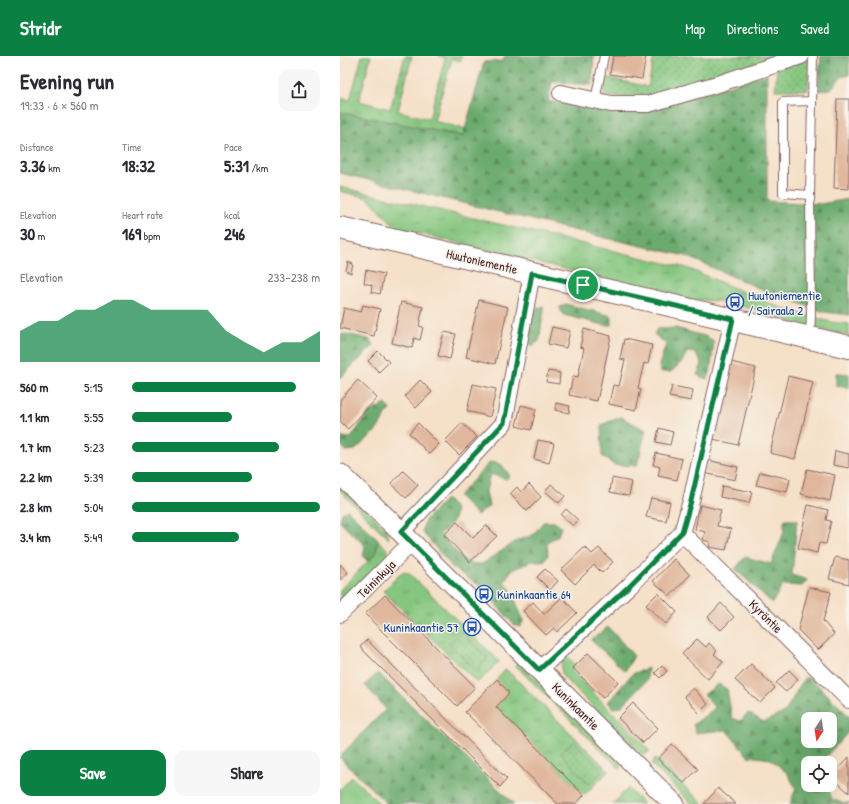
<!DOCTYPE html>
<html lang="en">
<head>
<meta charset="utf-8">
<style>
  body { margin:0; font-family:"Patrick Hand",sans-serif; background:#f7f7f7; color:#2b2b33; height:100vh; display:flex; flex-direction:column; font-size:15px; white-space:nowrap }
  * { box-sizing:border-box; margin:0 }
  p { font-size:13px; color:#7c7c81 }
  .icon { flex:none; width:22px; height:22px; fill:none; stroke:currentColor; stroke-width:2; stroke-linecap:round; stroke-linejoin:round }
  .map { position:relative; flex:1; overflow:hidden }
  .drawer { display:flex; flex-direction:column; background:#fff; width:340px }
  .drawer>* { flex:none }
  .needle { width:26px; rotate:192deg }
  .tools { position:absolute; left:461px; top:656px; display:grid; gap:8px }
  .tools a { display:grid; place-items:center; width:36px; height:36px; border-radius:8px; background:#fff; box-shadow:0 4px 16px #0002; font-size:20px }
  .pin { position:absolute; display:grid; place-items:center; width:34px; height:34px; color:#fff; margin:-17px; border:2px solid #fff; border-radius:50%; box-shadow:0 1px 4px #0007 }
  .round { display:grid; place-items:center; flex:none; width:42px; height:42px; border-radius:12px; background:#f7f7f7 }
  .head { display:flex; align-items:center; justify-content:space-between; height:68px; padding:0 20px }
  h1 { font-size:22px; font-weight:700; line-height:30px }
  .metrics { display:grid; grid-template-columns:repeat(3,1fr); gap:6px; height:68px; padding:4px 20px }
  .metrics div { display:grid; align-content:center }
  .metrics b { font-size:17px; font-weight:700 }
  .metrics small { font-size:11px; font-weight:400 }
  .metrics p { font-size:11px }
  .chart { height:112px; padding:8px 20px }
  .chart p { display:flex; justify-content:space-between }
  .chart svg { width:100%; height:72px; margin-top:4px; fill:#0b8043; opacity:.7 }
  .cta { display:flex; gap:8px; margin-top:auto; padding:8px 20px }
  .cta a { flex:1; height:46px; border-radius:12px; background:#0b8043; color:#fff; font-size:16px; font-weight:700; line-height:46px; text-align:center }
  .cta a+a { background:#f7f7f7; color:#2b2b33 }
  ul { padding:0 20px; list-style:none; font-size:13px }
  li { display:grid; grid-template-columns:64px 48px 1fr; align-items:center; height:30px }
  li i { height:10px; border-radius:5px; background:#0b8043 }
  header { display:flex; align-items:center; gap:24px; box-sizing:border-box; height:56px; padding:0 20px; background:#0b8043; color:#fff }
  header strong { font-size:19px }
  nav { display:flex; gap:22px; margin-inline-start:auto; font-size:14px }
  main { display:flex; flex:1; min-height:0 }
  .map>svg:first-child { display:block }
</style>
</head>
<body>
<header>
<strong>Stridr</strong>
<nav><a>Map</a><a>Directions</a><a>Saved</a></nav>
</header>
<main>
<section class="drawer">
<div class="head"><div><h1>Evening run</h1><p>19:33 · 6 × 560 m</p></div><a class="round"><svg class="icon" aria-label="share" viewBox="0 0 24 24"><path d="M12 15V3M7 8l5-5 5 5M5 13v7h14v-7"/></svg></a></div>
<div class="metrics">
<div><p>Distance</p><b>3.36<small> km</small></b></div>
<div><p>Time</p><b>18:32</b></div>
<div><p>Pace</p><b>5:31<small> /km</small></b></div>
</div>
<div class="metrics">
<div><p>Elevation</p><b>30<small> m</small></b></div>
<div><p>Heart rate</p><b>169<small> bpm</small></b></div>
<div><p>kcal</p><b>246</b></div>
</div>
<div class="chart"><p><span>Elevation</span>233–238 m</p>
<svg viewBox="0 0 160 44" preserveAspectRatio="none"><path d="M0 44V25L10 19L20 19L30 12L40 12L50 6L60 6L70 12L80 12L90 12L100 12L110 25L120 32L130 38L140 32L150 32L160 25V44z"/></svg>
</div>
<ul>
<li><b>560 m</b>5:15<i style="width:87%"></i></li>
<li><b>1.1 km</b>5:55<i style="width:53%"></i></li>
<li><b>1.7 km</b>5:23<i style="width:78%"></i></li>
<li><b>2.2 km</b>5:39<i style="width:64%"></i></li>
<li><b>2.8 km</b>5:04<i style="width:100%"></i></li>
<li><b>3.4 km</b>5:49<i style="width:57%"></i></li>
</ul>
<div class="cta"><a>Save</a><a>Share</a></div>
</section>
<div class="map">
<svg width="509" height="748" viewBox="0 0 509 748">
  <defs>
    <pattern id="grass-tufts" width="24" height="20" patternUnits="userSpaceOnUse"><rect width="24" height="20" fill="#85c67f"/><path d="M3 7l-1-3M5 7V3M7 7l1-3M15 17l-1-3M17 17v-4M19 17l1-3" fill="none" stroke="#6fa068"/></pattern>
    <pattern id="forest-firs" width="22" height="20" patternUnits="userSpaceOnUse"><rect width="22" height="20" fill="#6cab6e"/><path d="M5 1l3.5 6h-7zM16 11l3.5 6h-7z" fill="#5b8b5b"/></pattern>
    <pattern id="park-dots" width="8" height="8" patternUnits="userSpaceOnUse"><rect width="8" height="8" fill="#85c67f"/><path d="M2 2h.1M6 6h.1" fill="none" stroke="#6fa068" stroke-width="1.8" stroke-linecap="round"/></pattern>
  </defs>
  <rect width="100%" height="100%" fill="#f7f3e8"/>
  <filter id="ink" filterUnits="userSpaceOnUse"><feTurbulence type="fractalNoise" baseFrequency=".025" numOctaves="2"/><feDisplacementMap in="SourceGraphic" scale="8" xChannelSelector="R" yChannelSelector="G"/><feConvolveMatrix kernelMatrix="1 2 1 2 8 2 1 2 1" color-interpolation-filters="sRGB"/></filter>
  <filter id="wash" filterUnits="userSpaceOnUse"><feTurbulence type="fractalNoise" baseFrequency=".012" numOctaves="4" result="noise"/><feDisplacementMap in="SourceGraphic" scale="16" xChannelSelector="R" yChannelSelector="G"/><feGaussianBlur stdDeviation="0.9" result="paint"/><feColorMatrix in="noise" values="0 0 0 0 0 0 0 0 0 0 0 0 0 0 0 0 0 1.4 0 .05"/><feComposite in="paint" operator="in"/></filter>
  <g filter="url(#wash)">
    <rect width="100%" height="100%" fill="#f5e0c8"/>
    <path fill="url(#grass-tufts)" stroke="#687255" d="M22,0H31L19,45L50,53L65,0H72L58,55L89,63L105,2L99,0H122L121,5L112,3L94,65L125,73L123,80L0,56V42L10,44Z
      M0,131L347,212L441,252L491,266L509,268V280L457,268L413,253L378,245L347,243L57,172L28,142L0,135Z
      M0,427L46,473L49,483L0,435Z
      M38,484L47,493V500L0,548V534L36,497Z
      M62,516L69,517L158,604L159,606L137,627L43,535Z
      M226,599L235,608L231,614L310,695L307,698L302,699L223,621L221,612L223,601Z
      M179,606L280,706L281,714L175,609Z
      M166,613L269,715L244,739L156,651L169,637L157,623Z
      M315,702L363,748H352L312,709Z
      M288,732L304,748H273Z"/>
    <path fill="url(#forest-firs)" stroke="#5b654c" fill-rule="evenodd" d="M165,0H254L252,29L212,26L208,46H219L298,57L427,18V145L480,148L509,143V259L484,256L430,237L346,200L253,179L0,117V56L123,80L144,6L163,5Z
      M481,0H509V19L501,21L491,33L478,35Z
      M226,248L272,260V269H264L224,259L220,255V251Z
      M203,250L204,254L199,285L192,290L188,283L194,254Z
      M336,272L367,281L374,286L370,318L367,323L357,319L362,308L355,297L347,296L342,306L331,316H320L319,309L326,288L314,278L317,273Z
      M6,278L29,283L34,289L0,322V279Z
      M496,317H500L509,318V333L496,329Z
      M46,348L50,353L36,375L15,394L6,395L0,388V384L2,381L11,382L29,356Z
      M281,361L306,374L297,410L274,409L262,400L261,369Z
      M150,406L161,408L170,420L166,423L150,418L146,435L149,450L137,459L118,440Z
      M106,443L116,453C114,469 111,468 100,478L123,503L133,508H142L178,484L193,479L203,466H216L221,471L218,480L207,486L208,499L204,505H192L172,514L164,525L173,537L178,552L184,564L180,571L174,569L141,531L113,512L82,476L85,464Z
      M8,454L38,484L36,497L30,504H26L23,500L25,490L0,466L2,457Z
      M444,464H457L452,519L467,524L462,530L443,529L432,547L395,513L405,501L431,508L444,476Z
      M268,571L294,600L285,615L251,584Z
      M308,612L307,624L281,651L273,652L268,646L292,618Z
      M38,617L174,748H47L0,702V700L46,653L25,629Z
      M464,622H471L509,660V675L482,705V707H468V729H487L492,743L505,748L509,746V748H450L456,732L447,717L431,703L408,700L386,674L356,677L353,669L375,652L364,639L378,628L387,633L392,662L400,665L408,657L424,666L445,656ZM468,663H490V685H468Z"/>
    <path fill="url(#park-dots)" stroke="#687255" d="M314,0H438L304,44L264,40L265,21L308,31Z
      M469,4L468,34H435L437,12Z
      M121,575L148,602L136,614L109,587Z
      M234,685L263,715L249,728L221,697Z"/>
    <path fill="#85c67f" stroke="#687255" d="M12,721L40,748H0V733Z"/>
    <g id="blocks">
      <path fill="#e0b79c" d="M273,0H306L302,23L270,18Z
        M497,43H509V133L494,132Z
        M8,206L13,208L11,217L6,215Z
        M26,214L44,218L40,238L31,236L32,229L24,227Z
        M139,244L168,251L155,308L126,301Z
        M61,246L83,251L79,270L83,271L80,284L74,282L72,292L52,287Z
        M23,249L40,253L34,280L0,272L4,252L21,256Z
        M212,271L230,275L226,292L208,288Z
        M244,273L271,280L257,345L229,339L233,320L238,321L244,292L240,291Z
        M104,276L116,278L110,303L98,300Z
        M284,283L312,289L308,308L304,307L298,332L301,333L296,354L269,348L273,329L279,330L285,304L280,303Z
        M38,295L49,306L39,316L28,305Z
        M391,306L416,312L398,389L373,383Z
        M208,315L220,317L219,328L206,326Z
        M448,320L473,326L455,403L430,397Z
        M18,324L37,342L8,373L0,365V344Z
        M80,324L92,336L76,352L65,340Z
        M133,328L156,333L150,361L127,355Z
        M332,330L353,334L351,345L329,341Z
        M216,347L230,350L229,357L215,354Z
        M181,349L196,353L191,374L176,370Z
        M78,367L99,388L89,398L69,377Z
        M122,367L137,381L119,399L105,385Z
        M319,372L333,376L330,389L316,386Z
        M198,384L214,387L209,407L194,403Z
        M495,395L509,398V412L493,409Z
        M316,397L342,403L337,424L318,420L320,411L313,409Z
        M367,404L398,411L395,424L364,417Z
        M467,413L495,419L490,445L461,438Z
        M63,415L78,429L66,442L51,428Z
        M420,416L450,423L447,436L416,429Z
        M272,422L292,426L289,440L270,436Z
        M189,428L201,441L187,455L170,438L177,431L181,436Z
        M211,428L225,440L219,447L205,435Z
        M382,430L412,436L409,447L380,441Z
        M311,442L330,446L326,465L306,461Z
        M360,449L381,454L377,470L391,473L386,494L369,491L370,486L363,484L365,476L355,473Z
        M468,449L488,454L486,464L491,465L486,488L479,487L477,497L458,492Z
        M226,453L238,464L233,470L221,459Z
        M117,466L133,482L146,469L157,480L130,506L104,479Z
        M245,491L252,498L259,492L273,506L262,517L254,509L235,528L221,514Z
        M495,501L509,504V528L489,523Z
        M334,503L350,519L330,540L313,525Z
        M0,508L8,517L0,524Z
        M205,513L218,525L210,534L197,521Z
        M469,531L491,536L483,565L494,578L478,594L458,574Z
        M318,537L337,556L326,568L306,549Z
        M45,539L135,631L117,650L25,558Z
        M222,541L237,557L217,576L214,572L206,579L183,555L193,546L204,558Z
        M381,547L394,561L381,574L368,561Z
        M357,583L366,591L369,587L377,595L374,598L383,606L368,623L342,598Z
        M27,584L167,723L160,731L20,591Z
        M248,597L278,626L263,642L233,612Z
        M411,608L435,632L420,647L395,624Z
        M322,610L327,615L320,622L315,617Z
        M449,614L458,623L446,636L436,627Z
        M157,623L169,637L156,651L244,739L236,748H218L125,656Z
        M353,632L368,648L359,657L344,640Z
        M293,647L318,672L303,687L278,662Z
        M332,688L358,713L344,727L318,703Z
        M509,701V737L491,720Z
        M378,732L396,748H364Z"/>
    </g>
  </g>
  <g filter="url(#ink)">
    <use href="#blocks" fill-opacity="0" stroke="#866362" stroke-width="1"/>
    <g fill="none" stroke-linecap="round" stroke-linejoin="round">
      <defs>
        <path id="service" d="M255,45L264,0
          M470,139L443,137V46L472,45
          M470,281L471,258L470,139L473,0"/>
        <path id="minor" d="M221,37L271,48H308L381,27L461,0
          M61,476L164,367L192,217
          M342,477L509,644
          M0,558L71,487
          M199,614L289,530L342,477L351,445L393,263"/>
        <path id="tertiary" d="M0,418L61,476L334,748"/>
        <path id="secondary" d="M0,172L509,291"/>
      </defs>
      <use href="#service" stroke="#866362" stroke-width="10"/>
      <use href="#minor" stroke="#866362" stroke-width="18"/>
      <use href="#tertiary" stroke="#866362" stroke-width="22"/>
      <use href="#secondary" stroke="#866362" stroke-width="24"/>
      <use href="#service" stroke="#fff" stroke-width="8"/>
      <use href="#minor" stroke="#fff" stroke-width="16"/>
      <use href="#tertiary" stroke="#fff" stroke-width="20"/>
      <use href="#secondary" stroke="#fff" stroke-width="22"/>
    </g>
  </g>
  <g fill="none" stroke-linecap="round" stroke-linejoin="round" filter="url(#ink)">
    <defs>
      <path id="route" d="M192,217L393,263L351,445L342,476L289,530L199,614L61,476L164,367Z"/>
    </defs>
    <use href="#route" stroke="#fff" stroke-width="8"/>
    <use href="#route" stroke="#0b8043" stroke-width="5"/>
  </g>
  <defs>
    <symbol id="bus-ring" viewBox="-11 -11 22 22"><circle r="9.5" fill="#f7f3e8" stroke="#1a4fb4" stroke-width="1.5"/><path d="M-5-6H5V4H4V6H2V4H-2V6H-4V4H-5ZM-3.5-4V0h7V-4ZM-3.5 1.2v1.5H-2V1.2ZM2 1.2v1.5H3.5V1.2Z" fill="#1a4fb4"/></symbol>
  </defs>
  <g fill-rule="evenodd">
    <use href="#bus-ring" x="385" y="236" width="20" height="20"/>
    <use href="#bus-ring" x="134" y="528" width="20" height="20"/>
    <use href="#bus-ring" x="122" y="561" width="20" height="20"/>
  </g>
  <g text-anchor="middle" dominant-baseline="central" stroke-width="3" stroke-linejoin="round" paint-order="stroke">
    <g font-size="13" fill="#4a1f2b" stroke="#f7f3e8">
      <text transform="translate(142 205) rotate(13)">Huutoniementie</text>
      <text transform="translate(36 523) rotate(-45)">Teininkuja</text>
      <text transform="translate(426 560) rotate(45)">Kyröntie</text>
      <text transform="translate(236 650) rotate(45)">Kuninkaantie</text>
    </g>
    <g font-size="13" fill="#164399" stroke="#f7f3e8" text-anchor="start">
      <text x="408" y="239">Huutoniementie<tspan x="408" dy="15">/ Sairaala 2</tspan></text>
      <text x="157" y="538">Kuninkaantie 64</text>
      <text x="119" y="571" text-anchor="end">Kuninkaantie 57</text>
    </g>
  </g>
</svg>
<div class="tools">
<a><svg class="needle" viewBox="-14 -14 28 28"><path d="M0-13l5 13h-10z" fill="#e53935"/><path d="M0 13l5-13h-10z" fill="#7c7c81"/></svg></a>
<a><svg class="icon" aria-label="locate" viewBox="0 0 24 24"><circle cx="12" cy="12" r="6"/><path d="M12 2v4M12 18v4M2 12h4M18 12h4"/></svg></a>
</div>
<div class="pin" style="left:243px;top:229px;background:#1e9e55"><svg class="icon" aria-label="arrive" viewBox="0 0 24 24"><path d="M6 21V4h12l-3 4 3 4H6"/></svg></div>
</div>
</main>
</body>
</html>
